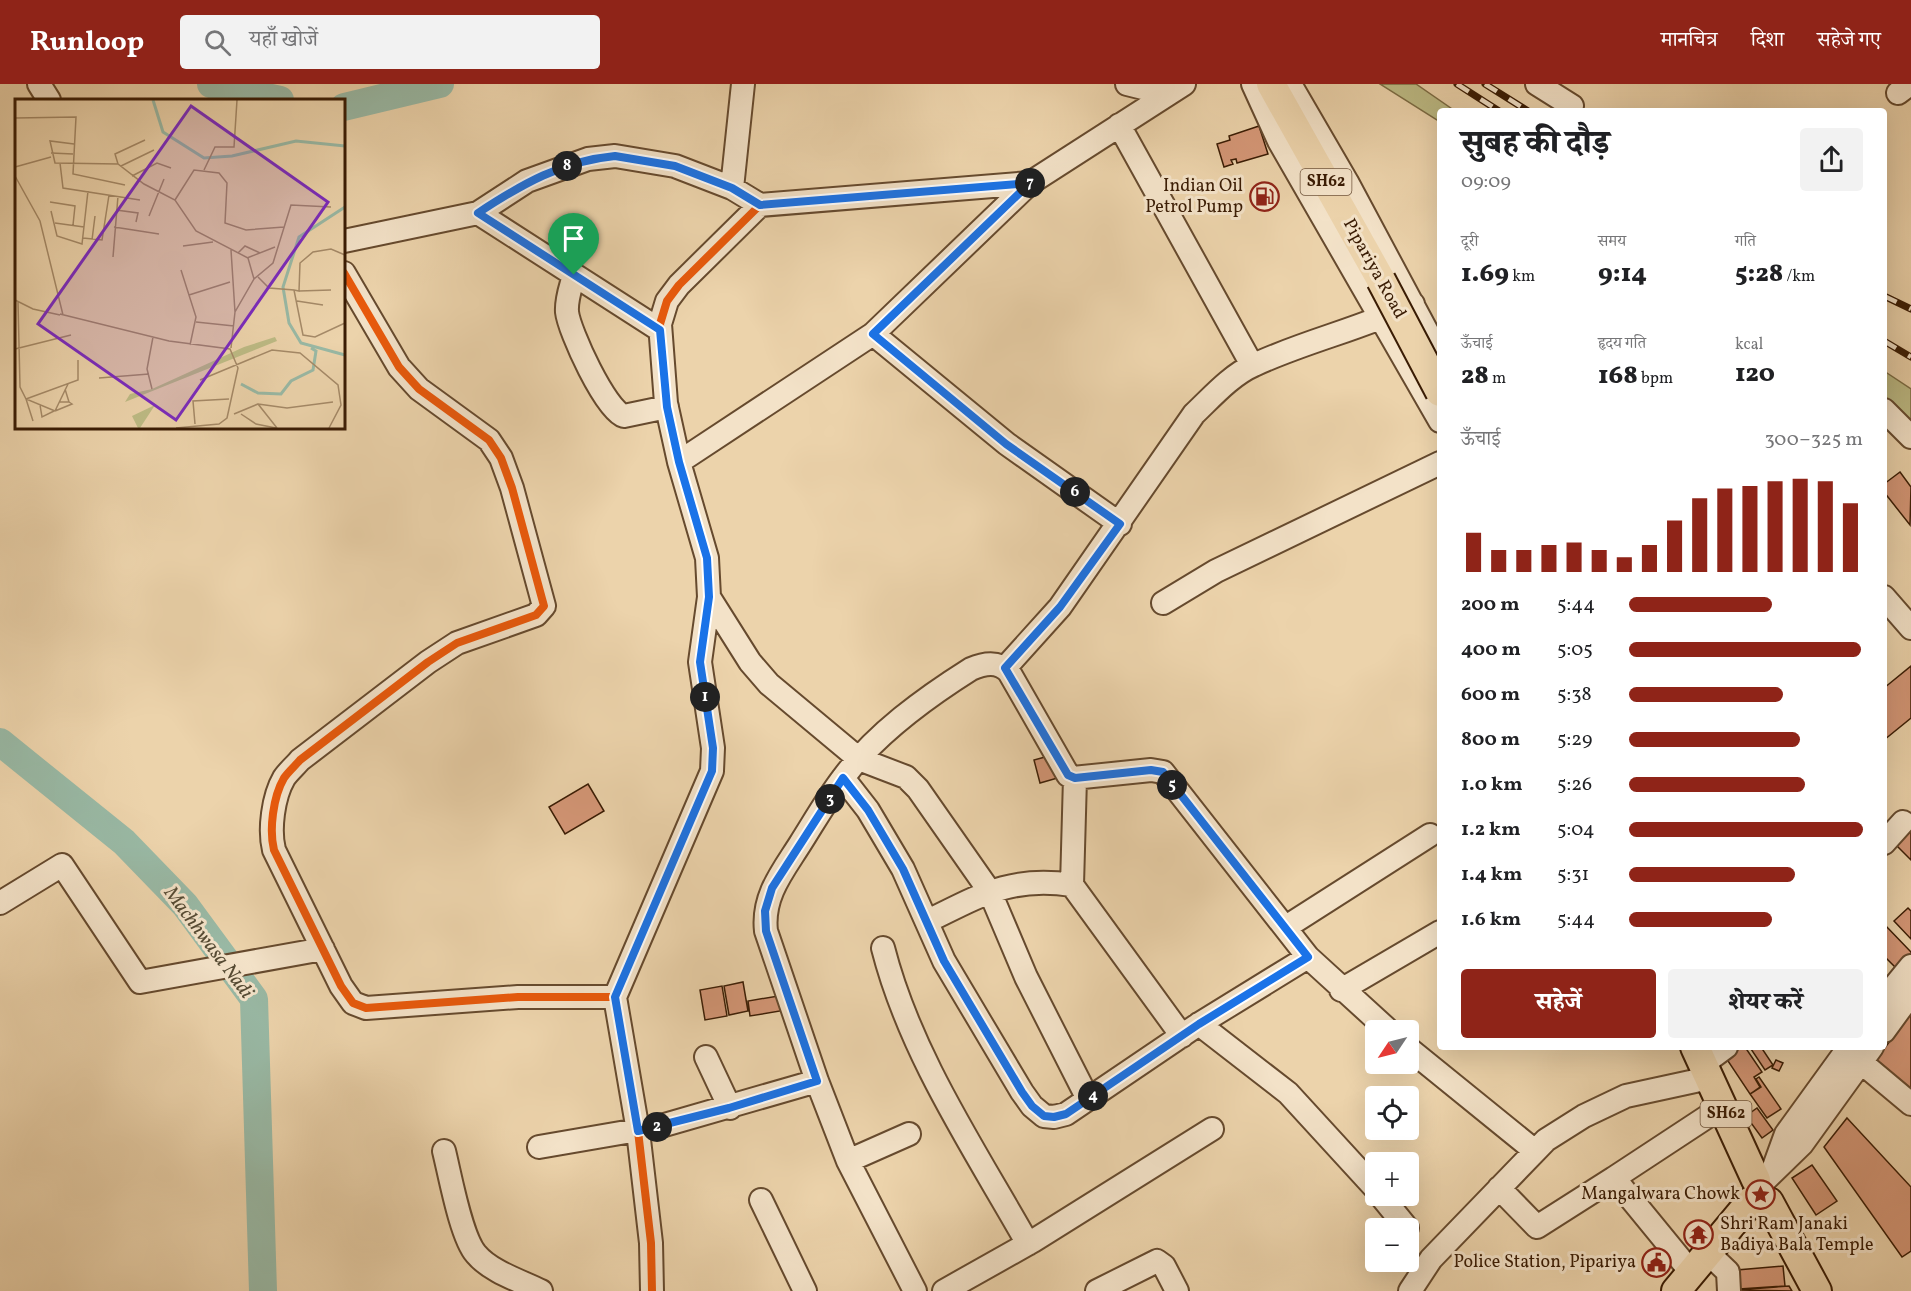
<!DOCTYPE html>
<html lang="hi">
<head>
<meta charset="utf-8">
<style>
  body { margin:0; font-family:Vollkorn,"Noto Serif Devanagari",serif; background:#f2f2f2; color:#202124; height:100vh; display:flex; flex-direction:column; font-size:22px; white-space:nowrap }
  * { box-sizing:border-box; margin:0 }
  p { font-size:20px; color:#757577 }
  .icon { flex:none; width:33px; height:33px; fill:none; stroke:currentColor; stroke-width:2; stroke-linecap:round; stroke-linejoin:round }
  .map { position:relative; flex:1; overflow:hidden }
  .side { position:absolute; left:1437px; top:24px; width:450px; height:942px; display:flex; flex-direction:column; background:#fff; border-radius:6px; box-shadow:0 6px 24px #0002 }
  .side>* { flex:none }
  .needle { width:39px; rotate:235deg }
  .buttons { position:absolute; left:1365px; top:936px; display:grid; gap:12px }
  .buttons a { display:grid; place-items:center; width:54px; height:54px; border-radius:6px; background:#fff; box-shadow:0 6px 24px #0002; font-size:30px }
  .pin { position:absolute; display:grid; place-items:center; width:51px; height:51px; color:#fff; margin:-62px -26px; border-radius:50% 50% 50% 0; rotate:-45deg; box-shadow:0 0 6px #0007 }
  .pin .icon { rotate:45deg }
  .km { position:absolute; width:30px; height:30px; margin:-15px; border-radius:50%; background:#222; color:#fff; font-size:16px; line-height:30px; text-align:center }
  .round { display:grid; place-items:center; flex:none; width:63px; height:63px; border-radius:6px; background:#f2f2f2 }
  .headline { display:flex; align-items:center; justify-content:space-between; height:102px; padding:0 24px }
  h1 { font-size:33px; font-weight:800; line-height:45px }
  .figures { display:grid; grid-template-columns:repeat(3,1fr); gap:9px; height:102px; padding:6px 24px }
  .figures div { display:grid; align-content:center }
  .figures b { font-size:26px; font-weight:800 }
  .figures small { font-size:16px; font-weight:400 }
  .figures p { font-size:16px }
  .chart { height:168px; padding:12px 24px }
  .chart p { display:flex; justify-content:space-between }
  .chart svg { width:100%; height:108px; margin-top:6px; stroke:#8f2418; stroke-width:6 }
  .primary-button { display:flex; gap:12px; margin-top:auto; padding:12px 24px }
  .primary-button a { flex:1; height:69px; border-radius:6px; background:#8f2418; color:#fff; font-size:24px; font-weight:800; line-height:69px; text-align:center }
  .primary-button a+a { background:#f2f2f2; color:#202124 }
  ul { padding:0 24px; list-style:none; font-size:20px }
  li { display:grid; grid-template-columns:96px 72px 1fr; align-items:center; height:45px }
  li i { height:15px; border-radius:8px; background:#8f2418 }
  header { display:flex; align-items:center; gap:36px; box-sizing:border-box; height:84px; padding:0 30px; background:#8f2418; color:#fff }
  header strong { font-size:28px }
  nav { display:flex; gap:33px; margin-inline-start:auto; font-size:21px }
  .search { width:420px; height:54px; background:#f2f2f2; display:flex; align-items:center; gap:15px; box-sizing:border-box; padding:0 21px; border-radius:6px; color:#757577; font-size:22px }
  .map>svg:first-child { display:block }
</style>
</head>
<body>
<header>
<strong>Runloop</strong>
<div class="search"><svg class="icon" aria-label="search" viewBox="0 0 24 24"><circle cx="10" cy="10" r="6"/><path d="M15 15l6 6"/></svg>यहाँ खोजें</div>
<nav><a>मानचित्र</a><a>दिशा</a><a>सहेजे गए</a></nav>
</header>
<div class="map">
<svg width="1911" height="1207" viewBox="0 0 1911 1207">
  <rect width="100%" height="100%" fill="#ecd3ab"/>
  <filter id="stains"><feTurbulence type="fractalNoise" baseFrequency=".00333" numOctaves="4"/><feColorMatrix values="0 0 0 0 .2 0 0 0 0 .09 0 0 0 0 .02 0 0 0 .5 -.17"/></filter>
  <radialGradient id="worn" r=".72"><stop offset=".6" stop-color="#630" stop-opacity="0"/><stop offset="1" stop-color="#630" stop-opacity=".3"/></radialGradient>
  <path fill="#bdbb85" stroke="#7c6c44" stroke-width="1.5" d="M1380,0H1416L1455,27H1440V38Z
    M1884,287L1911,305V341L1884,316Z"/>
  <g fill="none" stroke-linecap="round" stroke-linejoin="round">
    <path stroke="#99b9a5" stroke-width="28" d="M211,0L280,16
      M344,23L440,0
      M0,658L124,758L185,821L254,915L263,1207"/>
  </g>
  <path fill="#d59777" stroke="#3a1c04" stroke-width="1.5" d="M1259,42L1268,70L1237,79L1236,75L1231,76L1233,80L1224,83L1217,60L1230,56L1229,52Z
    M1900,388L1911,403L1910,441L1884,408V400Z
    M1911,582V634L1884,656V604Z
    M1056,670L1061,693L1040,699L1034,676Z
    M588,700L604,727L565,750L549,723Z
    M1911,739V776L1893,758Z
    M1908,824L1911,827V855L1894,837Z
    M1884,840L1911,868V872L1897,885L1884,872Z
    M743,898L748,927L729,931L724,902Z
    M722,902L727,932L705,936L700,906Z
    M784,911L786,926L750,932L748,917Z
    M1911,929V1014L1872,981Z
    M1742,963H1745L1762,988L1754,993L1760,1003L1750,1010L1726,974Z
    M1754,963H1761L1773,981L1765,986L1751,965Z
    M1776,976L1783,979L1779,987L1772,984Z
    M1759,993L1781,1025L1767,1034L1750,1010L1761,1003L1756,995Z
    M1757,1024L1773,1046L1762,1054L1746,1032Z
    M1847,1034L1911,1103V1167L1902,1173L1824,1063Z
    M1812,1081L1837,1117L1816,1131L1792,1094Z
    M1783,1182L1785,1202L1739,1205L1737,1186Z
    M1789,1202L1792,1207L1737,1206Z"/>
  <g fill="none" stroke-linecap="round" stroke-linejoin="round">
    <defs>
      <path id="minor" d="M39,0L49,16
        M1127,0L1167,10
        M1253,0L1279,57L1440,337
        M1290,0L1347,98L1440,272
        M1537,0L1572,22
        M1898,9L1910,0
        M1119,41L1252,281
        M732,104L743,0
        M478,129L660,246
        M344,157L478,129L527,97L588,75L615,72L675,82L732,104L760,121L1030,99L1184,0
        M344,189L399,283L419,305L489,356L501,374L512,404L544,522L536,531L457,559L428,578L300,676C295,682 288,688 284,694C273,713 269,746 274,766L341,902L353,919L366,924L518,913H615
        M574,191C571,203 566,215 567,228C569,247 606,327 624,332L667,323
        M873,250L1007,360L1120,440
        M1884,326L1911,353
        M679,378L873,250L1030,99
        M709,513L750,578L769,600L859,675L906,693L918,705L990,808L1026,893L1088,1015
        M1884,513L1911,544
        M1163,519L1216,487L1440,379
        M1005,584L1060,523L1194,330C1211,314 1231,291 1254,281C1305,257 1361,245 1413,220
        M843,694L868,726L903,785L944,877L1022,1008L1032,1022L1044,1032L1054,1033L1066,1030L1199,940L1308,873
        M1884,759L1903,738
        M1072,801L1075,694
        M0,819L62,781L140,898L323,865
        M928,837C981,811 1011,792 1072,801L1182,952
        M1286,843L1430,751
        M883,864C910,970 975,1066 1028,1160
        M1341,906L1440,848
        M1884,915L1911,882
        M1199,940L1288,1009L1376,1105
        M1884,947L1911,910
        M1408,964L1535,1067
        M1850,969L1911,1020
        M706,973L730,1024
        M1703,980L1726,963
        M539,1063L661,1042L817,997
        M444,1067C450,1091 461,1153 476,1170C491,1188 521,1197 541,1207
        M848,1077L909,1050
        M1774,1083L1786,1050L1849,963
        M1614,1094L1722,1023
        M1765,1096L1802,1060L1872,963
        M1499,1104L1537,1143L1614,1094L1691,1188
        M1381,1112L1407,1144
        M761,1116L805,1207
        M1707,1168L1728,1188L1729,1207
        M652,1207L651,1159L638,1047L615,913L712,687L713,664L700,578L709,513L707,474L679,378L666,319L660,240L667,217L679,201L760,121
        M915,1207L848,1077L817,997L766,847C762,812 783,787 800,760C814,738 827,715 843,694C875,650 925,614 971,585C985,579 998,577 1009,588L1068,691L1073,694L1151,686L1163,688L1308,873L1388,946
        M944,1207L1033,1157L1212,1045
        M1097,1207L1157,1177L1164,1182L1177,1207
        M1410,1207L1431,1175L1546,1056L1584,1032L1626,1012L1709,994"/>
      <path id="major" d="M1271,0L1381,196
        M1695,963L1756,1096
        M1769,1118L1817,1207
        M1676,1207L1751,1117"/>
    </defs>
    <use href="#minor" stroke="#664a2e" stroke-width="26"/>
    <use href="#major" stroke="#3a1c04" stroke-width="32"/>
    <use href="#minor" stroke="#f3e2c8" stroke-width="22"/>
    <use href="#major" stroke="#ecd3ab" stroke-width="28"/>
    <defs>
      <path id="rail" d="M1457,0L1499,27
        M1485,0L1528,27
        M1884,212L1911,225
        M1884,257L1911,273"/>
    </defs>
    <use href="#rail" stroke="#3a1c04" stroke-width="7"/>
    <use href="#rail" stroke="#f3e2c8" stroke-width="4.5" stroke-dasharray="14" stroke-linecap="butt"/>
    <defs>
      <path id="major-bridge" d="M1381,196L1440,308"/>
    </defs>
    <use href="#major-bridge" stroke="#3a1c04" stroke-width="32" stroke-linecap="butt"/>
    <use href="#major-bridge" stroke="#ecd3ab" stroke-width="28"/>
    <defs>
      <path id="cycleway" d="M344,189L399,283L419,305L489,356L501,374L512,404L544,522L536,531L457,559L428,578L300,676C295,682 288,688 284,694C273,713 269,746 274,766L341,902L353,919L366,924L518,913H615
        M652,1207L651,1159L638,1047L615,913L712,687L713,664L700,578L709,513L707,474L679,378L666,319L660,240L667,217L679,201L760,121"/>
    </defs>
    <use href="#cycleway" stroke="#f3e2c8" stroke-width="11"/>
    <use href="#cycleway" stroke="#e8590c" stroke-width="8"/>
  </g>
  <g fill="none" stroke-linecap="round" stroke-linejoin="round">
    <defs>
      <path id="route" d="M615,72L675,82L732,104L760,121L1030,99L873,250L1006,360L1120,440L1060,523L1005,584L1068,691L1075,694L1151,686L1163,688L1308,873L1199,940L1066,1030L1054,1033L1044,1032L1032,1022L1022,1008L944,877L903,785L868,726L843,694L772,804L765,827L766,847L817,997L729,1024L638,1047L615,913L712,687L713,664L700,578L709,513L707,474L679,378L667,323L660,246L478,129C522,100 562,77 615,72Z"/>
    </defs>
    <use href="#route" stroke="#fff" stroke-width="12"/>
    <use href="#route" stroke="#1a73e8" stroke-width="8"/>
  </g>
  <defs>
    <symbol id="fuel-ring" viewBox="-11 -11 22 22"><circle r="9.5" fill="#f3e2c8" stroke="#8f2418" stroke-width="1.5"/><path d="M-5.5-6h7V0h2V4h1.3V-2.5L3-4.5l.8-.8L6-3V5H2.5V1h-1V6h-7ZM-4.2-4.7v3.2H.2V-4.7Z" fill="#8f2418"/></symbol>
    <symbol id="sight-ring" viewBox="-11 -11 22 22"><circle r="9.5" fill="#f3e2c8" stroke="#8f2418" stroke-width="1.5"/><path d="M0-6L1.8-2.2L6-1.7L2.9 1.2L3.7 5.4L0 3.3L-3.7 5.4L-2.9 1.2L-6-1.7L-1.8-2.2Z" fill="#8f2418"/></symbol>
    <symbol id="temple-ring" viewBox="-11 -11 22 22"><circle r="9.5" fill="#f3e2c8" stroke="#8f2418" stroke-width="1.5"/><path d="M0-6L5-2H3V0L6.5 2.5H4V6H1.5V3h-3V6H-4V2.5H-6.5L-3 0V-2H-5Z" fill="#8f2418"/></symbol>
    <symbol id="civic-ring" viewBox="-11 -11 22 22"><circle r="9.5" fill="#f3e2c8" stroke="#8f2418" stroke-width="1.5"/><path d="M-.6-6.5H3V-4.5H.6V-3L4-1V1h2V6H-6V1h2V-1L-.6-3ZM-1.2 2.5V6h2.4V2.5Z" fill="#8f2418"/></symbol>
  </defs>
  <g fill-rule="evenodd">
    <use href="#fuel-ring" x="1248" y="96" width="33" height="33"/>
    <use href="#sight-ring" x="1744" y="1094" width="33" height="33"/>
    <use href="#temple-ring" x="1682" y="1134" width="33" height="33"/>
    <use href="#civic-ring" x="1640" y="1162" width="33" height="33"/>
  </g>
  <g text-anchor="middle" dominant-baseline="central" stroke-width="6" stroke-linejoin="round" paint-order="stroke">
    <g fill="#f3e2c8" stroke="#72573f" stroke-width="1.5">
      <rect x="1300.5" y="85" width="51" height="26" rx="4.5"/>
      <rect x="1700.5" y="1017" width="51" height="26" rx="4.5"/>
    </g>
    <g font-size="16" font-weight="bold" fill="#3a1c04">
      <text x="1326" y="98">SH62</text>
      <text x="1726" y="1030">SH62</text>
    </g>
    <g font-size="18" fill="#3a1c04" stroke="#f3e2c8" text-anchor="end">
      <text x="1243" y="102">Indian Oil<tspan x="1243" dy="21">Petrol Pump</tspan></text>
      <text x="1740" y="1110">Mangalwara Chowk</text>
      <text x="1720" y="1140" text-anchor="start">Shri Ram Janaki<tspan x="1720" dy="21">Badiya Bala Temple</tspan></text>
      <text x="1636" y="1178">Police Station, Pipariya</text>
    </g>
    <g font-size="18" fill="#3a1c04" stroke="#f3e2c8">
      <text transform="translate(1374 185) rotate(61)">Pipariya Road</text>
    </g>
    <g font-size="20" font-style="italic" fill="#564b34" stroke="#f3e2c8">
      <text transform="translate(208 859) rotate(53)">Machhwasa Nadi</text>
    </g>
  </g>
  <g transform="translate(15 15)">
    <rect width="330" height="330" fill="#ecd3ab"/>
    <path d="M260,238L262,242L110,303L115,295L137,290L229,248ZM140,306L125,329H123L117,317Z" fill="#bdbb85"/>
    <path fill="none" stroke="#99b9a5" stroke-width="3" d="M138,1L148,33L189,59L217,57L281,42L330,47M330,108L284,138L268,188L274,224L286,244L330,256M226,285L243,294L266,295L276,282L298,271L301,252L296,249"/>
    <path fill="none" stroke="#a58a68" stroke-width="1.5" d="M0,19L61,18L58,75L110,86M59,45L35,42L40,64L103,65L129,85L160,101L181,132L233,159L239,180M36,54L58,55M45,64L48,89L125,101M103,65L100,55L130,41M106,67L139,51M0,68L36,58M189,71L200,48H219L222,1M0,77L25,122L48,216M117,77L142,64L156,69M160,101L179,71L204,74L212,84L210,124L231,131L269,128M35,103L60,107L58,126M101,111L123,114L121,123M36,112L42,137L67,145L73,92M134,117L149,80M40,124L69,128M99,128L144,135M68,139L87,141L94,96M77,141L80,117M168,147L198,143M216,151L220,213M223,154L230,147L245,154M98,158L103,97M232,159L260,148M166,171L181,218L175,246M243,178L254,189L279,191L288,236L300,238L330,224M279,191L284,192L285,164L298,153L316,150L330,156M284,192L316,191M174,196L215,183M0,201L18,210L45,216M282,202L308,206M3,203L5,288L11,300L40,312M45,215L154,242L215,250L223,269L212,319L204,325L161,329M181,223L219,227M216,249L220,213L239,180L258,164L276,106L316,108M0,250L56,236M84,279L134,275M185,281L257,251L285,254L323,286L326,306L314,329M137,290L132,270L138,238M44,303H54L50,290M243,305L272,309L318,303M25,306L27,318L39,312M40,312L53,285M40,312L57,305L54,303M219,315L243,305L262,329M226,315L241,325L261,329M18,322L11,300L63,281V261M180,325L178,302L214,300"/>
    <path fill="#7b2cbf" fill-opacity="0.15" stroke="#7b2cbf" stroke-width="3" d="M176,7L313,103L161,321L23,225Z"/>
    <rect width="330" height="330" fill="none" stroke="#3a1c04" stroke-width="3"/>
  </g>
  <rect width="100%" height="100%" filter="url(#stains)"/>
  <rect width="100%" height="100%" fill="url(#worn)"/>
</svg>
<div class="buttons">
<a><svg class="needle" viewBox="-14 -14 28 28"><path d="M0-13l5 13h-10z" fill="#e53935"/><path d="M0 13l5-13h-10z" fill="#757577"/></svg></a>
<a><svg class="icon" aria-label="locate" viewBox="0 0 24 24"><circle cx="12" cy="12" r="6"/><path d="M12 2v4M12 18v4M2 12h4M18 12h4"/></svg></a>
<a>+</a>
<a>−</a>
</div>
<div class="pin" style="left:574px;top:191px;background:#1e9e55"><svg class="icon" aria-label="arrive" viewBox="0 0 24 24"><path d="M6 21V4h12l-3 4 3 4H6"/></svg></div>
<b class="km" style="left:705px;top:613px">1</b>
<b class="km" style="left:657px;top:1043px">2</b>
<b class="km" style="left:830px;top:715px">3</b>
<b class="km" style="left:1093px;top:1012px">4</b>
<b class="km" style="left:1172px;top:701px">5</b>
<b class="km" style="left:1075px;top:408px">6</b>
<b class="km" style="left:1030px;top:99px">7</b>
<b class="km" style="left:567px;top:82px">8</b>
<section class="side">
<div class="headline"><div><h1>सुबह की दौड़</h1><p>09:09</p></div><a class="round"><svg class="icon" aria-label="share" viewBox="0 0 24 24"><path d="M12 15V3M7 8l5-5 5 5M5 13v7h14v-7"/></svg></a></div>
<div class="figures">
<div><p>दूरी</p><b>1.69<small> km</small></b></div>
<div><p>समय</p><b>9:14</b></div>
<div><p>गति</p><b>5:28<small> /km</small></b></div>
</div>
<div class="figures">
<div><p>ऊँचाई</p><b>28<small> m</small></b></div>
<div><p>हृदय गति</p><b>168<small> bpm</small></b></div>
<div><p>kcal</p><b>120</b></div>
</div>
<div class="chart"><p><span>ऊँचाई</span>300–325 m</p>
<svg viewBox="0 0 160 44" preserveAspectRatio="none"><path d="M5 44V28M15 44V35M25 44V35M35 44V33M45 44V32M55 44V35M65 44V38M75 44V33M85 44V23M95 44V14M105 44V10M115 44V9M125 44V7M135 44V6M145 44V7M155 44V16"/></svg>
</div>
<ul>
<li><b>200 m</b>5:44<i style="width:61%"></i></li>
<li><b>400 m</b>5:05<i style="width:99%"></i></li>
<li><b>600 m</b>5:38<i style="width:66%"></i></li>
<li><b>800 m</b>5:29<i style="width:73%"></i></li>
<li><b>1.0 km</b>5:26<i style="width:75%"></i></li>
<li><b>1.2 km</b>5:04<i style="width:100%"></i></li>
<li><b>1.4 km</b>5:31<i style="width:71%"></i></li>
<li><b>1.6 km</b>5:44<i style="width:61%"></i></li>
</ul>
<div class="primary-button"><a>सहेजें</a><a>शेयर करें</a></div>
</section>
</div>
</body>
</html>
